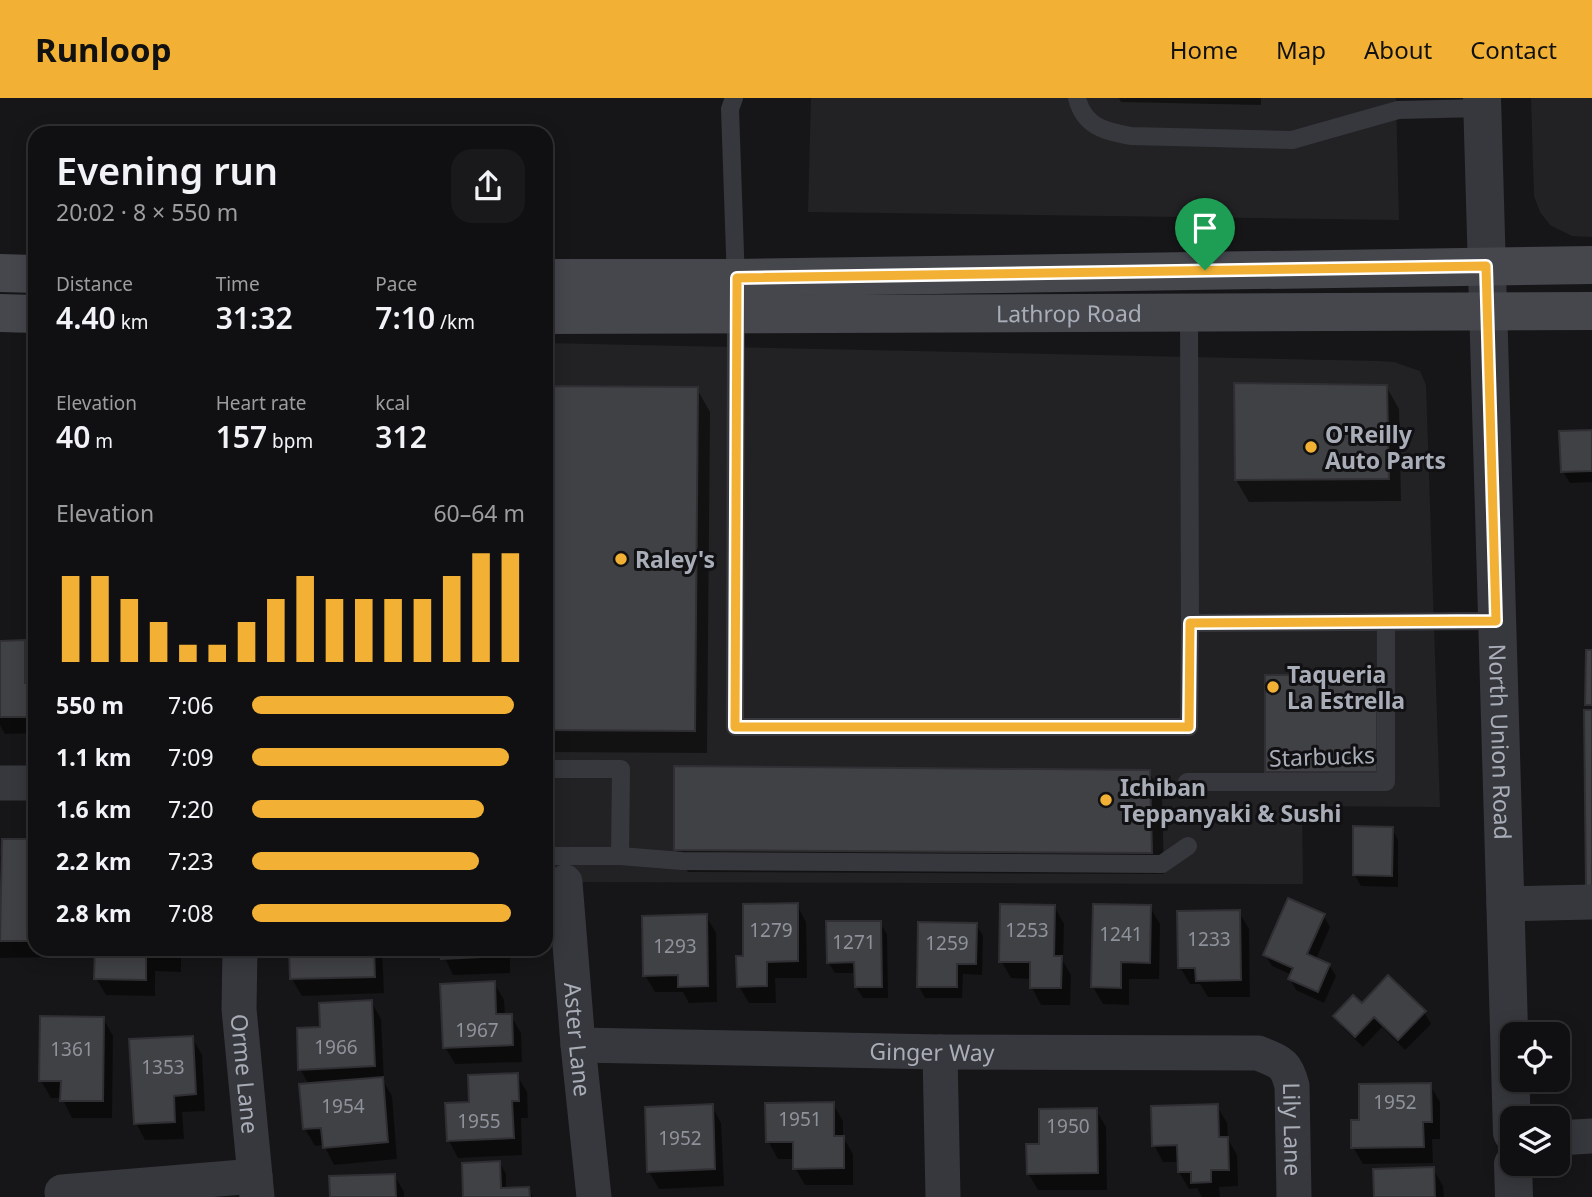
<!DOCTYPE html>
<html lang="en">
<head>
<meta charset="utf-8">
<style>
  body { margin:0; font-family:"Noto Sans",sans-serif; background:#19191b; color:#f1f3f6; height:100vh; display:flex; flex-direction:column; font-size:26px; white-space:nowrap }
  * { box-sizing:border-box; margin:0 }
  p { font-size:23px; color:#9c9d9f }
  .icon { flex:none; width:38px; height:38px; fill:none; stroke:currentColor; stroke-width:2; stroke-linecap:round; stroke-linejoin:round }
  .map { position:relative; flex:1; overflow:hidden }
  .side { position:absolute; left:28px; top:28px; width:525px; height:830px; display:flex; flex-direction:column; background:#101012; border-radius:21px; box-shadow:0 4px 18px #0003,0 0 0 2px #303032 }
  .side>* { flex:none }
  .buttons { position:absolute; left:1500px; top:924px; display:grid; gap:14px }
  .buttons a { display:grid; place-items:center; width:70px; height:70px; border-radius:14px; background:#101012; box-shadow:0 4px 18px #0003,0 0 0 2px #303032; font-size:35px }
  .pin { position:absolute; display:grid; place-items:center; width:60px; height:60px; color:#fff; margin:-72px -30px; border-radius:50% 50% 50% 0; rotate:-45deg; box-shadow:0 0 7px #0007 }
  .pin .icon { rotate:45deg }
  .round { display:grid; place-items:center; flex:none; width:74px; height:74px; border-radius:21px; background:#19191b }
  .head { display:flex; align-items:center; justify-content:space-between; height:119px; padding:0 28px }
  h1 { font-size:38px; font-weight:600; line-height:52px }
  .figures { display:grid; grid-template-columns:repeat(3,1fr); gap:10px; height:119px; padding:7px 28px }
  .figures div { display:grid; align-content:center }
  .figures b { font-size:30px; font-weight:600 }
  .figures small { font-size:19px; font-weight:400 }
  .figures p { font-size:19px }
  .chart { height:196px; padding:14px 28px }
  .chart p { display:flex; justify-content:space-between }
  .chart svg { width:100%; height:126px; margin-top:7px; stroke:#f2b134; stroke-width:6 }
  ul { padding:0 28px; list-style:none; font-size:23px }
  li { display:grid; grid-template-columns:112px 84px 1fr; align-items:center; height:52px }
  li i { height:18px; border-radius:9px; background:#f2b134 }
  header { display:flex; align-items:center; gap:42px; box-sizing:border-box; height:98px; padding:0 35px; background:#f2b134; color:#111 }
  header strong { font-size:33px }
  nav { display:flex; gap:38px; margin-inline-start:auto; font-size:24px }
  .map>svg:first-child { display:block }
</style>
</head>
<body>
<header>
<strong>Runloop</strong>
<nav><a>Home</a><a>Map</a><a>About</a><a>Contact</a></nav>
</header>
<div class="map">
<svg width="1592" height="1099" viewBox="0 0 1592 1099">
  <rect width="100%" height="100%" fill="#161618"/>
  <path fill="#222225" d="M811,0H1396L1399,122L808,114Z
    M1531,0H1592V139L1572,138L1550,127L1540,114L1534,98Z
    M546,245L1379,263L1394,264L1420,273L1426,287L1440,709L1302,708L1303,786L546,784Z"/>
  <path fill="#0007" d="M1119,0H1261V7L1121,4Z
    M1236,287L1386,288L1399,311L1401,403L1249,404L1236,382Z
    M546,290L697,291L710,314L707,655L546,654Z
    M1592,334V384L1570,385L1563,374Z
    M0,544H24L34,561L35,635L5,636L0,627Z
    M1376,579L1386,596V691H1277L1267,674Z
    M1149,674L1162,696L1164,776L688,774L675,751Z
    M1392,730L1398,742V789L1361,788L1354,776Z
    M35,742V850H54V859L0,860V758Z
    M797,807L806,824L807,880H775L776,905H749L739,888L745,860Z
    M1054,808L1064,826L1063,863L1071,877L1070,907H1041L1032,890V881L1011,880L1001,863Z
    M1150,809L1160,826L1159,881H1129V907L1103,906L1093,889Z
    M1239,814L1249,831L1250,899H1208L1200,886H1190L1180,869Z
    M1323,817L1330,829L1316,861L1329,867L1336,878L1324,905L1296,892L1290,881L1292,877L1272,868L1265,857Z
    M706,818L716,835L717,904L689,905L683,894H655L645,877Z
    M880,825L887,836L888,900H863L856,889V875H835L828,864Z
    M976,826L983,838L982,877L963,876L962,900H925L919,889Z
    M96,850H181V874L155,873V898L106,897L96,880Z
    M291,850H382L384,895L302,898L292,881Z
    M440,850H510V875L453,877Z
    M494,885L504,902L505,918H511L521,935L522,964L455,966L445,949Z
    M371,903L381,921L384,984L392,998L397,1061L334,1067L324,1047L315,1048L305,1031L309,987L300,971L322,931Z
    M1362,907L1424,914L1431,926L1405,952L1382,929L1363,949L1342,929L1336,918Z
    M103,920L113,938L112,1020H72L62,1000H51L41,983Z
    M192,939L202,957L205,1013L182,1014L184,1041L145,1042L136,1025Z
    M517,977L527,994L528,1020H521L522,1057L458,1060L449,1043L471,1006Z
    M1430,987L1440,1004V1041H1432L1433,1065L1363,1066L1353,1049L1361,1024Z
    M833,1006L843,1023V1039L853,1056V1087H805L795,1070V1061H778L768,1043Z
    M712,1008L721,1025L724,1088L659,1091L649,1074Z
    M1217,1008L1227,1025L1228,1041L1237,1057L1238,1088L1219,1089L1220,1099H1202L1197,1090L1189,1091L1179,1074V1064H1163L1154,1047Z
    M1096,1012L1106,1029L1107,1092H1038L1028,1075Z
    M500,1065L506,1076V1092L528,1091L533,1099H465Z
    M1433,1071L1443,1088L1444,1099H1376Z
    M394,1077L404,1094V1099H332Z"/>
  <path fill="#404145" stroke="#303034" stroke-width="2" d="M1234,285L1387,287L1389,381L1235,382Z
    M546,288L698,289L695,633L546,632Z
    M1592,332V373L1561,374L1559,333Z
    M25,542V585H35V619H0V543Z
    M1586,552H1592V607H1585Z
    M1265,577H1377V674H1265Z
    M1584,612H1592V791L1586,792Z
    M674,668L1150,672L1152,755L674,752Z
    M1353,728L1393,729L1392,778L1353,777Z
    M2,741H35V843H0Z
    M1288,800L1325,816L1307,856L1330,866L1318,894L1288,881L1293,870L1263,857Z
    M798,805V863L767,864V888L737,889L736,858H743V806Z
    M1000,806L1055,807L1054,858H1062L1061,890H1030V864H999Z
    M1093,806L1151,807L1150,865L1121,864V890L1091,889Z
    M1240,812L1241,882L1196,883L1195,870H1178L1177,813Z
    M707,816L708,888L678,889V877L643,878L642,818Z
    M826,823H881L882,889H855L854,864L827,865Z
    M918,824L977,825L976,866H957V889H917Z
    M95,850H172V857H146V882L94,881Z
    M289,850H374L375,879L290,881Z
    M441,850H501L502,858L441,861Z
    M1388,877L1426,913L1398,942L1374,919L1355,939L1333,918L1353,897L1362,905Z
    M495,883L496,916H512L513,947L443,950L440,886Z
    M372,902L375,968L298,972L297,930L320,929L319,905Z
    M40,918L104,919L103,1003H60L61,983H39Z
    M193,938L196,996L174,998L175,1024L134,1026L129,941Z
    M518,975L519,1003H512L514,1040L447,1043L445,1005L469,1004L468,977Z
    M383,979L388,1044L323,1050L321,1030L303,1031L299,986Z
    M1431,985L1432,1024H1423L1424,1049L1351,1050V1022H1359V986Z
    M834,1004V1038H844V1070L793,1071V1044H766L765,1005Z
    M713,1006L715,1071L647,1074L645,1009Z
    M1218,1006L1219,1039H1228L1229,1072H1211V1084L1191,1085V1074H1178L1177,1047L1152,1048L1151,1008Z
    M1097,1010L1098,1075L1027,1076L1026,1046H1039V1011Z
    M500,1063L501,1090L529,1089L530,1099H463L462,1065Z
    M1434,1069L1435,1099H1374L1373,1071Z
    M395,1076L396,1099H330L329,1078Z"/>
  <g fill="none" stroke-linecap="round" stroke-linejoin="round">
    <path stroke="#37383d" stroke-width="18" d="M734,0L730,11L736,184
      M1077,0C1084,29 1105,33 1131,38L1292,42L1398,12L1482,10
      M736,212L735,629H1189L1190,525
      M1189,214L1190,525L1496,523
      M546,671H621L620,758H546
      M1187,684H1386V524
      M620,758L682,763L1162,766L1188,748"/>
    <g stroke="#37383d" stroke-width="35">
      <path d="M0,685H35"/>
      <path id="s1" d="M565,784L578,947L594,1099"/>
      <path d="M1504,806L1592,804"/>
      <path id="s2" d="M240,850L239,911L257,1099"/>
      <path id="s3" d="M578,947L940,954L1258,955C1280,964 1286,964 1292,988L1294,1099"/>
      <path d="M940,954L943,1099"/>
      <path d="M1558,1040L1592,1038"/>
      <path d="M62,1094L255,1078"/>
    </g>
    <g stroke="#37383d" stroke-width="38">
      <path id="s4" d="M1482,0L1512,1035"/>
      <path d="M1513,1066L1514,1099"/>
    </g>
    <g stroke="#45474d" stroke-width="38">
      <path d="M0,175L35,176"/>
      <path d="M546,180H737L1592,167"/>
      <path d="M0,215L35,216"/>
      <path id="s5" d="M546,217L1592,213"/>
    </g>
  </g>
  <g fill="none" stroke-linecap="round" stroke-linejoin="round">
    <defs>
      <path id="route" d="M1486,168L1496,523L1190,525L1189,629H735L737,180Z"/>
    </defs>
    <use href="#route" stroke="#fff" stroke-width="14"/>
    <use href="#route" stroke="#f2b134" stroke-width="9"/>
  </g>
  <g fill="#f2b134" stroke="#111113" stroke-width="2.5">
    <circle cx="1311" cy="349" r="7"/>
    <circle cx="621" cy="461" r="7"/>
    <circle cx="1273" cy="589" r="7"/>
    <circle cx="1106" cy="702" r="7"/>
  </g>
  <g text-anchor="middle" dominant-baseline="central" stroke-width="6" stroke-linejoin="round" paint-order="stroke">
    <g font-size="19" fill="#8e929b">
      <text x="771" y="832">1279</text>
      <text x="1027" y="832">1253</text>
      <text x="1121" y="836">1241</text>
      <text x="1209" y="841">1233</text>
      <text x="854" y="844">1271</text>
      <text x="947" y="845">1259</text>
      <text x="675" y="848">1293</text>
      <text x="477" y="932">1967</text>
      <text x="336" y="949">1966</text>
      <text x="72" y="951">1361</text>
      <text x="163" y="969">1353</text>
      <text x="1395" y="1004">1952</text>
      <text x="343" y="1008">1954</text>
      <text x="800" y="1021">1951</text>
      <text x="479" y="1023">1955</text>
      <text x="1068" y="1028">1950</text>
      <text x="680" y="1040">1952</text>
    </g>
    <g font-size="23" fill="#a8adb8" stroke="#111113">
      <text stroke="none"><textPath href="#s5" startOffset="523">Lathrop Road</textPath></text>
      <text stroke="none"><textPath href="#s4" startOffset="644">North Union Road</textPath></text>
      <text transform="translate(1322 658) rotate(-2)">Starbucks</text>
      <text stroke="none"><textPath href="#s1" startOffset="158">Aster Lane</textPath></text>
      <text stroke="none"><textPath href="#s3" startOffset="354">Ginger Way</textPath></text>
      <text stroke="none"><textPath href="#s2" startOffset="126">Orme Lane</textPath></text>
      <text stroke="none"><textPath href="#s3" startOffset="774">Lily Lane</textPath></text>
    </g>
    <g font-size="23" font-weight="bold" fill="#a8adb8" stroke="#111113" text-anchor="start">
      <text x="1325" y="336">O'Reilly<tspan x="1325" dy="26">Auto Parts</tspan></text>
      <text x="635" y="461">Raley's</text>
      <text x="1287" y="576">Taqueria<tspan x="1287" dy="26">La Estrella</tspan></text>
      <text x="1120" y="689">Ichiban<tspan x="1120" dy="26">Teppanyaki &amp; Sushi</tspan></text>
    </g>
  </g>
</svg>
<div class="buttons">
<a><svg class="icon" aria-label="locate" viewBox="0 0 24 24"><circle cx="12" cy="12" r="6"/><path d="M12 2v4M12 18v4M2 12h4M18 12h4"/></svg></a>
<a><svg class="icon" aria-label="layers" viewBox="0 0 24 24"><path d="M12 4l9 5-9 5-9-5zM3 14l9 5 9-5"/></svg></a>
</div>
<div class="pin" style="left:1205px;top:172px;background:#1e9e55"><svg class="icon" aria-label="arrive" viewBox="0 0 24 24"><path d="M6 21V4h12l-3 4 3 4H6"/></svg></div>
<section class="side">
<div class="head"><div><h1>Evening run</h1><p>20:02 · 8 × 550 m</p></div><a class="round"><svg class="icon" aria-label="share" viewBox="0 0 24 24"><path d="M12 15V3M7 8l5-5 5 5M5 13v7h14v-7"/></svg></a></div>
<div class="figures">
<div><p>Distance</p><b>4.40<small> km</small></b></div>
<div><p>Time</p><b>31:32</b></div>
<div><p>Pace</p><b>7:10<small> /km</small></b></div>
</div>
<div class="figures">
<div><p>Elevation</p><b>40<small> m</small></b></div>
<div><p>Heart rate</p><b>157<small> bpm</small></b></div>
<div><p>kcal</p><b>312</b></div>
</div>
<div class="chart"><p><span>Elevation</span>60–64 m</p>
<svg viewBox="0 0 160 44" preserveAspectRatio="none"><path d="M5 44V14M15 44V14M25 44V22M35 44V30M45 44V38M55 44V38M65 44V30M75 44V22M85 44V14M95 44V22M105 44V22M115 44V22M125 44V22M135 44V14M145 44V6M155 44V6"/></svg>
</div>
<ul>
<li><b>550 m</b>7:06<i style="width:96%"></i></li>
<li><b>1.1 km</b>7:09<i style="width:94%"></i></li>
<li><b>1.6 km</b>7:20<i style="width:85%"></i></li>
<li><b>2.2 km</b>7:23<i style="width:83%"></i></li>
<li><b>2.8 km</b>7:08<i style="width:95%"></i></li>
</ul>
</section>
</div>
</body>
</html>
